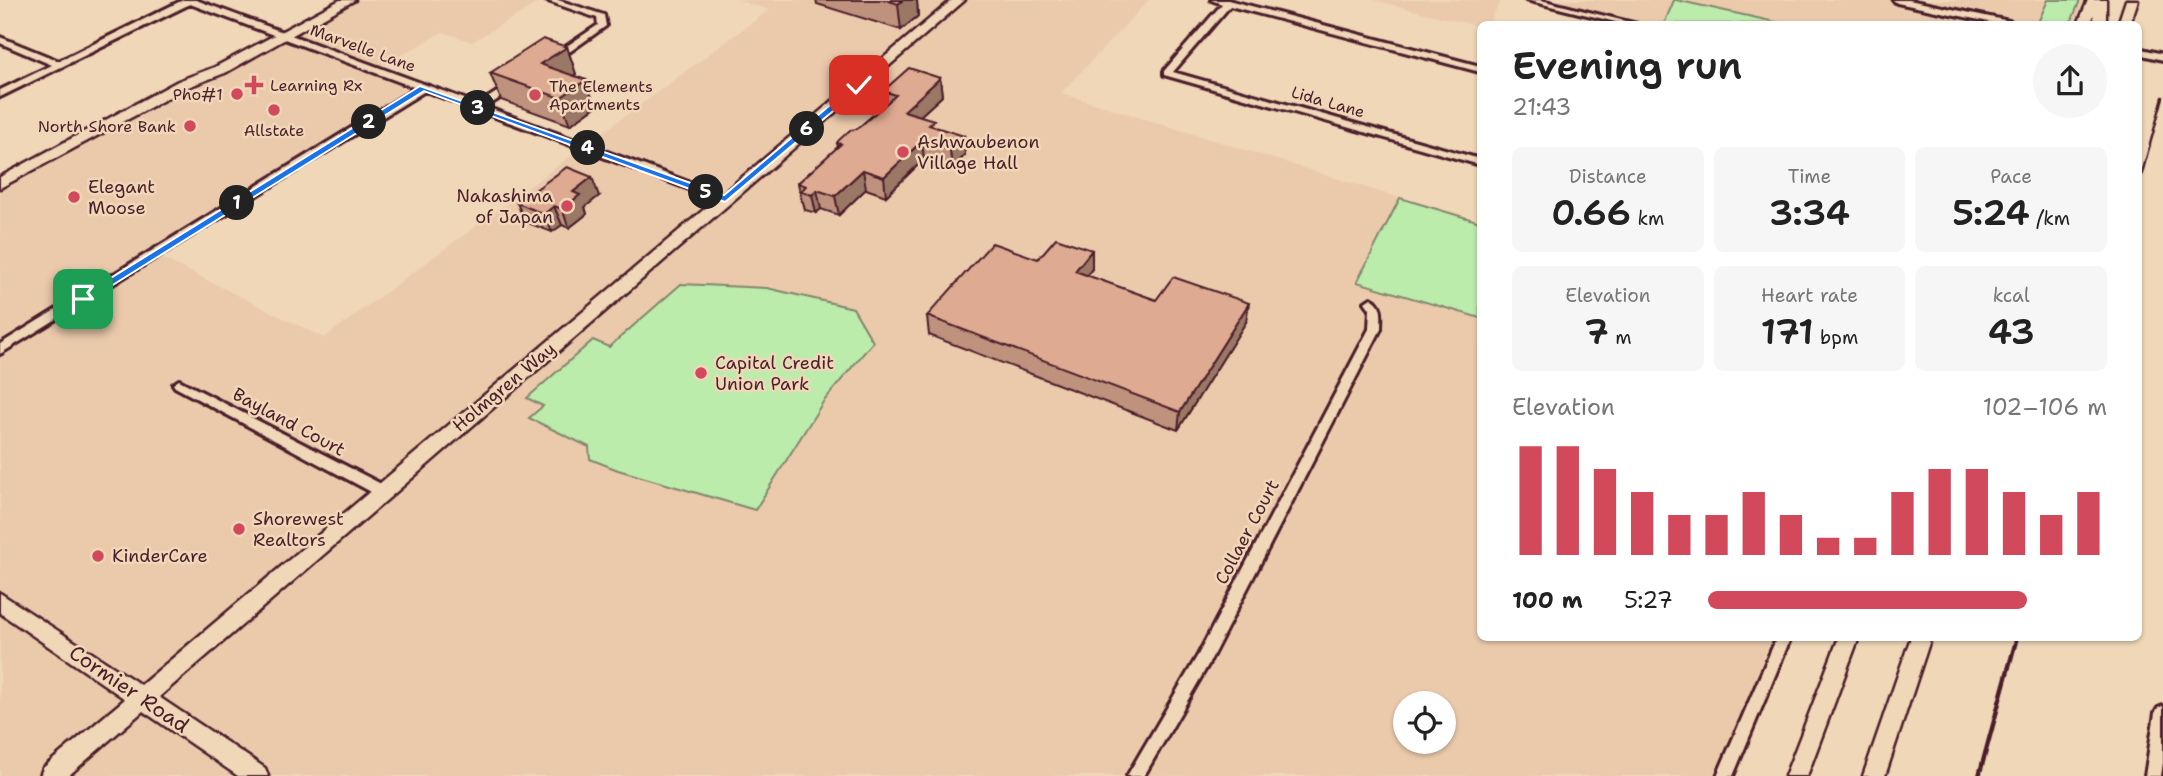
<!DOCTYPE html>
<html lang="en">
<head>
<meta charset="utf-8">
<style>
  body { margin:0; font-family:"Shantell Sans",sans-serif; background:#f6f6f6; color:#222; height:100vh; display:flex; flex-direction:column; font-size:26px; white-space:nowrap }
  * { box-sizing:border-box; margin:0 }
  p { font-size:23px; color:#767676 }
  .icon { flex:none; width:38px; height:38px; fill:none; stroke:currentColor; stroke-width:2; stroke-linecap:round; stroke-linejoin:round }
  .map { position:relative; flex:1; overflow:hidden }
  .panel { position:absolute; left:1477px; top:21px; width:665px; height:620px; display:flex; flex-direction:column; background:#fff; border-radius:10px; box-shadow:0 2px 5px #0004 }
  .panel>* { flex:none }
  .tools { position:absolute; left:1393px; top:691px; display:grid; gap:14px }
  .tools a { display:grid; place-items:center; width:63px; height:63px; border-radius:50%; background:#fff; box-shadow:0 2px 5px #0004; font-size:35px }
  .pin { position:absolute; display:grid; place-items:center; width:60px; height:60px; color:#fff; margin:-30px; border-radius:14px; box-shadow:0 4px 10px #0006 }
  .km { position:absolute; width:35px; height:35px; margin:-18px; border-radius:50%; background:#222; color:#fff; font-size:19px; line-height:35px; text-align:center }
  .round { display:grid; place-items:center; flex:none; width:74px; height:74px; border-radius:37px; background:#f6f6f6 }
  .headline { display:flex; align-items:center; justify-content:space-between; height:119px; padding:0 35px }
  h1 { font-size:38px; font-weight:600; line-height:52px }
  .stats { display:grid; grid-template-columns:repeat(3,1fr); gap:10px; height:119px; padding:7px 35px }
  .stats div { display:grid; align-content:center; border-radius:10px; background:#f6f6f6; text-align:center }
  .stats b { font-size:35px; font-weight:600 }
  .stats small { font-size:19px; font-weight:400 }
  .stats p { font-size:19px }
  .chart { height:196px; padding:14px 35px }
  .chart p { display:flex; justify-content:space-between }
  .chart svg { width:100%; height:126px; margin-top:7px; stroke:#d1495b; stroke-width:6 }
  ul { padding:0 35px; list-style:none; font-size:23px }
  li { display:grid; grid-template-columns:112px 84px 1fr; align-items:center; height:52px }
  li i { height:18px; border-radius:9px; background:#d1495b }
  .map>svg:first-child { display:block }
</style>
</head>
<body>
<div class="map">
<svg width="2163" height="776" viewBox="0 0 2163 776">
  <rect width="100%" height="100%" fill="#f0d7b8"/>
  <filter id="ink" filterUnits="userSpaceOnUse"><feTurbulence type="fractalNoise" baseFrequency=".0143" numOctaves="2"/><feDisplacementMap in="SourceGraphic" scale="14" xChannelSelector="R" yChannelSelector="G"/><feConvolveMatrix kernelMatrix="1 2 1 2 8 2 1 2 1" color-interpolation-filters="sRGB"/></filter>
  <g filter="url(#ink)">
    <path fill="#ebcaac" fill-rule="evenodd" d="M349,0H543L472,42L443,32L375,70L283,36Z
      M737,0H1149L1061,93L1400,198L1357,282L1480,318V637H1784L1725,776H0V183L277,39L417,91L156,255L324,338L769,10ZM1405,704H1444V742H1405Z
      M1373,0H1502L1488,24H1480V27Z
      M1530,0H1674L1664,24H1633Z
      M1676,0H2094L2084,24H1784Z"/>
    <path fill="#bbecac" stroke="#82866c" stroke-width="2" d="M1674,0H1676L1784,24H1664Z
      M2048,0H2080L2072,20L2067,24H2042L2039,20Z
      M1400,198L1480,222V318L1357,282Z
      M681,284L767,288L853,308L873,342L823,402L755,510L618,470L590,459L589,447L529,418L543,406L527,398L593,340L609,347Z"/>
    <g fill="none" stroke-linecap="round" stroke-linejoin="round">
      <defs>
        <path id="street" d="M183,0H196L478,104L508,85H514V89L486,107L729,197L730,199L729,201H721L425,91L0,354V344L416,88L190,4L0,97V90L52,65L0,43V37L59,61Z
          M545,0H558L604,15L606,26L558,60H552V56L598,25L597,18Z
          M1211,0H1228L1480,66V72L1230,6L1173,72L1480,159V165L1164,75V71L1222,4Z
          M1526,0H1541L1637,24H1624Z
          M1893,0H1909L2009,21L2013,24H1999L1897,3Z
          M2138,48L2163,54V60L2138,54Z
          M1371,298C1384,304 1381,317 1381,329L1208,665L1144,776H1127L1198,655L1369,329L1370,309L1365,302Z
          M179,380L387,487L389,491L387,495H377L175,387L173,384Z
          M1777,637H1791L1733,776H1717Z
          M2163,706V763L2161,776H2145L2155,713L2158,708Z"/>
        <path id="secondary" d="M340,0H355L225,73L188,87L0,188V177L178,81L215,67Z
          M952,0H965L159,697L265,768L268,776H238L143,711L68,776H40L43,768L125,699L0,613V593L141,685Z
          M2088,0H2106V24H2094V15L2090,24H2078Z
          M2126,0H2138L2130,24H2118Z
          M1839,637H1859L1807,776H1785Z
          M1911,637H1931L1885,776H1863Z"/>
      </defs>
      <use href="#street" stroke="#4a1f2b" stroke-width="6"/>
      <use href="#secondary" stroke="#4a1f2b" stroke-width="5"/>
      <use href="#street" fill="#f0d7b8" fill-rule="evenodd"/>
      <use href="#secondary" fill="#f0d7b8" fill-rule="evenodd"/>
      <path stroke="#4a1f2b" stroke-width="2.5" d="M2138,188L2163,97"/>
      <path stroke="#4a1f2b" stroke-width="4.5" d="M1979,776L2017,637"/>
    </g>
    <path fill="#bf927d" stroke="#4a1f2b" stroke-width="2" d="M816,0H917L918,16L901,30L817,4Z
      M567,47L576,74L573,76L586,80L595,107L570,125L501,100L490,73Z
      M940,78L942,96L920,116L935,127L965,155L952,169L924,159L886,196L866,189L839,215L821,209L816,213L805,210L803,202H802L798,183L838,147L837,143L857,129L885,105L883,91Z
      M599,196L585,207L587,214L569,228L562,225L552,232L525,222L517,203Z
      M1092,250V269L1087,276L1156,300L1246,322L1178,430L929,335L927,316L1038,259Z"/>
    <path fill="#9b7766" stroke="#4a1f2b" stroke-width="2" d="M903,0H917L918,16L901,30L898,4Z
      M567,47L576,74L550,91L540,64Z
      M940,78L942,96L906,129L904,111Z
      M586,80L595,107L570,125L560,98Z
      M964,136L965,155L952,169L950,150Z
      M922,141L924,159L886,196L884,177Z
      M863,170L866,189L839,215L835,196Z
      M592,177L599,196L585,207L587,214L569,228L562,209L573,192Z
      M817,190L821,209L816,213L812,195Z
      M554,206L562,225L552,232L544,214Z
      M1092,250V269L1075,290V271Z
      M1249,303L1246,322L1178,430L1180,412Z"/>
    <path fill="#deaa91" stroke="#4a1f2b" stroke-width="2" d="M886,0H903L898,4Z
      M543,39L567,47L540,64L586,80L560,98L490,73Z
      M909,68L940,78L904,111L934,120L929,125L964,136L950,150L922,141L884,177L863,170L835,196L817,190L812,195L801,191L806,186L798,183L841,144L837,143L838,141L850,130L857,129L896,95L883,91Z
      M567,167L592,177L573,192L580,195L562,209L554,206L544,214L517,203Z
      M1056,238L1092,250L1075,271L1156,300L1173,277L1249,303L1180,412L927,316L992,243L1038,259Z"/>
  </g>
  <path fill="#1a73e8" stroke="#fff" stroke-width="2" d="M856,83L864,85L725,202L424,91L87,301L77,299L420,86L724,195Z"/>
  <g fill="#d1495b" stroke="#f0d7b8" stroke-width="2.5">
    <path d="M250.5 74.5h7v7h7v7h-7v7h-7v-7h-7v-7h7z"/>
    <circle cx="237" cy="94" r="7"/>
    <circle cx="535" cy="95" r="7"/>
    <circle cx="274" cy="110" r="7"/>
    <circle cx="190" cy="126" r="7"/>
    <circle cx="903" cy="152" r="7"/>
    <circle cx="74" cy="197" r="7"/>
    <circle cx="567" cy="206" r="7"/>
    <circle cx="701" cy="373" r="7"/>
    <circle cx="239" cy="529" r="7"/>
    <circle cx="98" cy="556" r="7"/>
  </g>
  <g text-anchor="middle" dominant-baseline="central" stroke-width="5" stroke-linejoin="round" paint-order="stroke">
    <g font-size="16" fill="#4a1f2b" stroke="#f0d7b8">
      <text transform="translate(363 48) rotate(20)">Marvelle Lane</text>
      <text transform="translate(1328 102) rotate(16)">Lida Lane</text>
    </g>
    <g font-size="16" fill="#4a1f2b" stroke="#f0d7b8" text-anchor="start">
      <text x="270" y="85">Learning Rx</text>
      <text x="549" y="86">The Elements<tspan x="549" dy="18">Apartments</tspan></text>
      <text x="223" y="94" text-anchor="end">Pho#1</text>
      <text x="176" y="126" text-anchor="end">North Shore Bank</text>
      <text x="274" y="130" text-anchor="middle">Allstate</text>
    </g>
    <g font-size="18" fill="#4a1f2b" stroke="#f0d7b8" text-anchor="start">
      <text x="917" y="142">Ashwaubenon<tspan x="917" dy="21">Village Hall</tspan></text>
      <text x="88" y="187">Elegant<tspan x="88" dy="21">Moose</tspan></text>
      <text x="553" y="196" text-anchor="end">Nakashima<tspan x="553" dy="21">of Japan</tspan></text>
      <text x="715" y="363">Capital Credit<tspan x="715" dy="21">Union Park</tspan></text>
      <text x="253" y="519">Shorewest<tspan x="253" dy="21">Realtors</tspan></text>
      <text x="112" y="556">KinderCare</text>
    </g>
    <g font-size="18" fill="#4a1f2b" stroke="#f0d7b8">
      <text transform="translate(504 387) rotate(-40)">Holmgren Way</text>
      <text transform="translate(289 422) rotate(28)">Bayland Court</text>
      <text transform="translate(1247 532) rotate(-62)">Collaer Court</text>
    </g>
    <g font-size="21" fill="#4a1f2b" stroke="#f0d7b8">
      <text transform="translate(129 689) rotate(34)">Cormier Road</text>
    </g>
  </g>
</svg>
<div class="tools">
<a><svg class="icon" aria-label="locate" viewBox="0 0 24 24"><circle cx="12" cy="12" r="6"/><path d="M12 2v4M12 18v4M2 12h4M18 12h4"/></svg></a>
</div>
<div class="pin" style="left:83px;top:299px;background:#1e9e55"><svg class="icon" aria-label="arrive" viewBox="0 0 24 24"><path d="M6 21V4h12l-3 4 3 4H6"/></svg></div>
<div class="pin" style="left:859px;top:85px;background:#d93025"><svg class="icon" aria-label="check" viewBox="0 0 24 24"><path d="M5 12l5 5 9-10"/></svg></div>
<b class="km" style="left:237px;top:203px">1</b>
<b class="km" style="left:369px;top:122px">2</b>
<b class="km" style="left:478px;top:108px">3</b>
<b class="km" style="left:588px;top:148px">4</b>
<b class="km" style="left:706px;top:192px">5</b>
<b class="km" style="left:807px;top:129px">6</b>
<section class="panel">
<div class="headline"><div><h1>Evening run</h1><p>21:43</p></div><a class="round"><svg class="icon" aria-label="share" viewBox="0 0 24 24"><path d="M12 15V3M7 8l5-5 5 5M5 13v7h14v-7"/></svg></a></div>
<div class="stats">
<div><p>Distance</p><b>0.66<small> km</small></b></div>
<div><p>Time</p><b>3:34</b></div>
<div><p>Pace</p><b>5:24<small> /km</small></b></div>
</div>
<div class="stats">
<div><p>Elevation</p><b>7<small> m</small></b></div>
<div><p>Heart rate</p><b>171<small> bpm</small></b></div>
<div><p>kcal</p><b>43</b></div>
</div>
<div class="chart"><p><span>Elevation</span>102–106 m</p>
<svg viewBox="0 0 160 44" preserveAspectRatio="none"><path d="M5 44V6M15 44V6M25 44V14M35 44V22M45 44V30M55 44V30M65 44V22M75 44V30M85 44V38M95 44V38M105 44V22M115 44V14M125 44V14M135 44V22M145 44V30M155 44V22"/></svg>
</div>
<ul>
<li><b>100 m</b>5:27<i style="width:80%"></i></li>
</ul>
</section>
</div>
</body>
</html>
